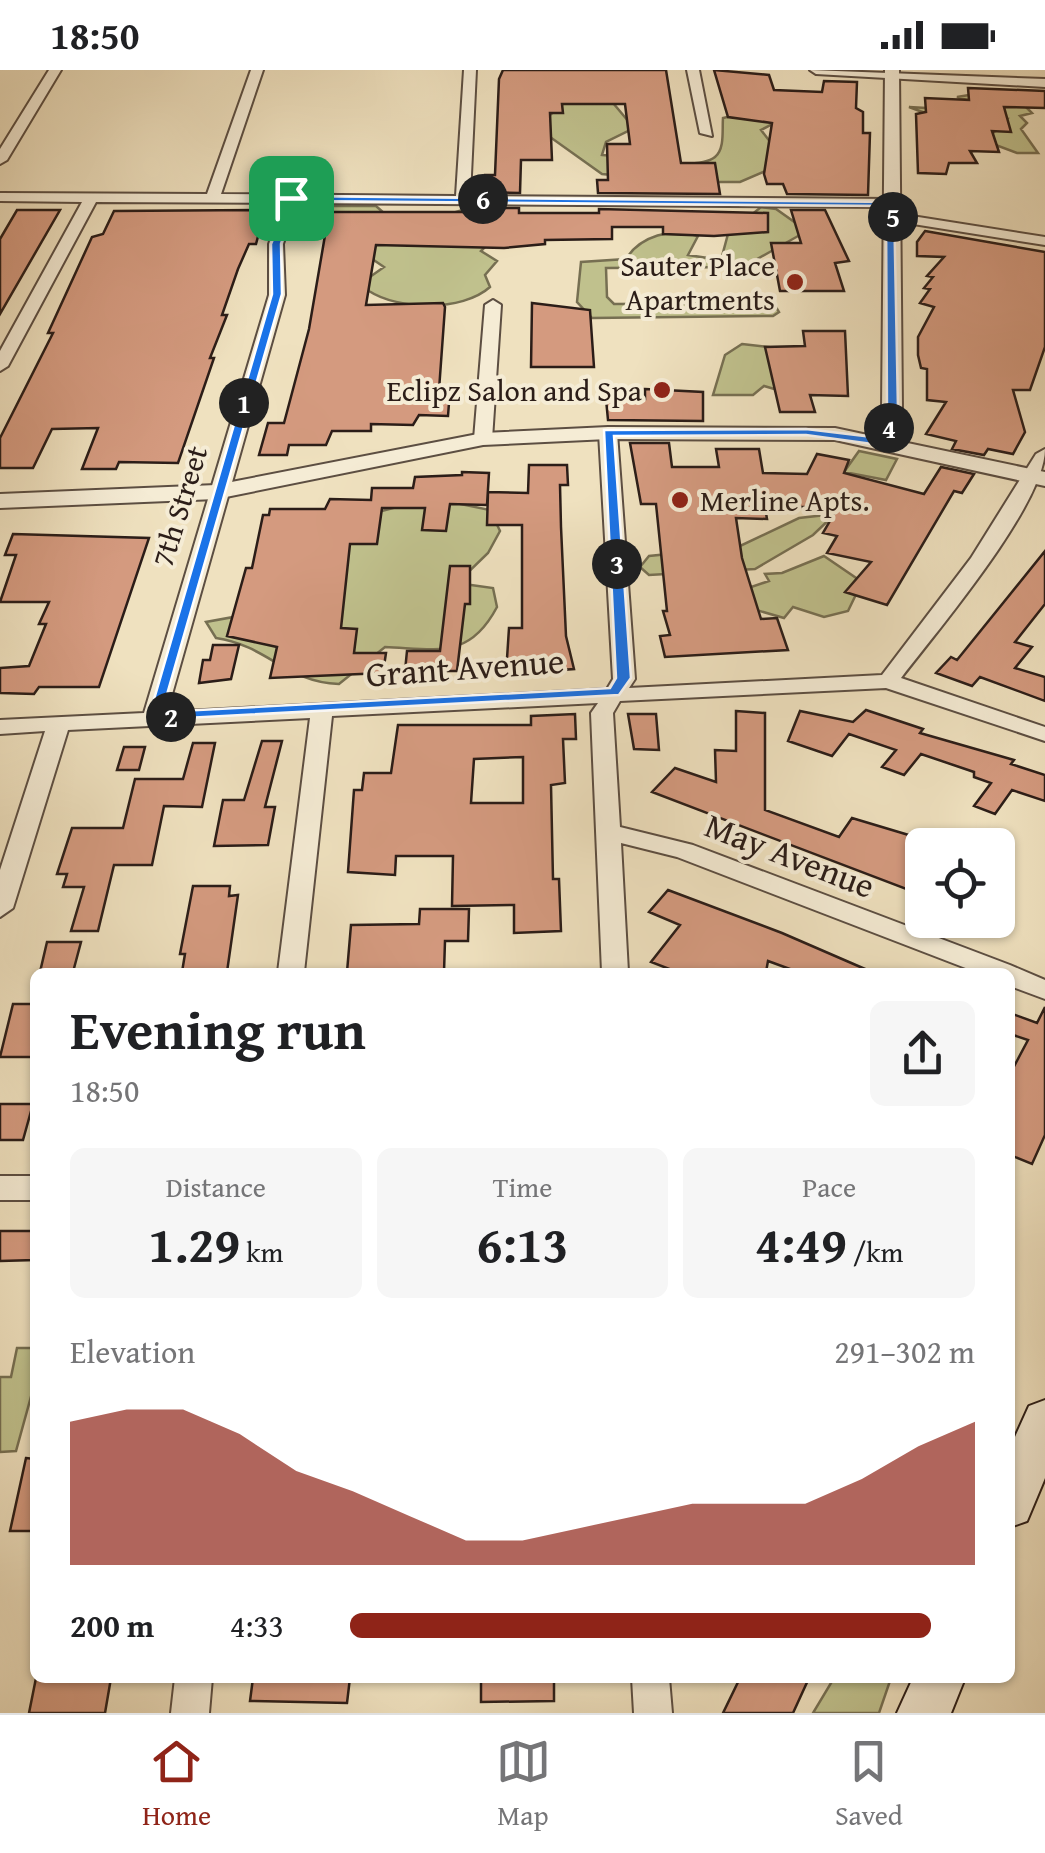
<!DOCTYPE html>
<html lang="en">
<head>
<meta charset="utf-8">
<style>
  body { margin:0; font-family:"Gentium Book Plus",serif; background:#f6f6f6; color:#202124; height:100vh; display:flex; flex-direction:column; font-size:38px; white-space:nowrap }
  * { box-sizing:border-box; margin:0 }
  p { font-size:32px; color:#757577 }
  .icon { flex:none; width:55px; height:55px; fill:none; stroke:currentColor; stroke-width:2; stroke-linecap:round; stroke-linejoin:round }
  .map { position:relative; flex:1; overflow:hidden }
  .side { position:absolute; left:30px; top:898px; width:985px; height:715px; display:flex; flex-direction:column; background:#fff; border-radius:15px; box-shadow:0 2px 8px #0004 }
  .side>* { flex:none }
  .tools { position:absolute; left:905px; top:758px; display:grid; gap:20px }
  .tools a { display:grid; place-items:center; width:110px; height:110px; border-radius:15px; background:#fff; box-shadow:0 2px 8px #0004; font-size:50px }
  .pin { position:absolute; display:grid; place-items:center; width:85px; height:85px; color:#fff; margin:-42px; border-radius:20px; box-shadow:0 5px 15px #0006 }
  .km { position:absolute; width:50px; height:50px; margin:-25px; border-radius:50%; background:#222; color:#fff; font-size:28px; line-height:50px; text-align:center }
  .round { display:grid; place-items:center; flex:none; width:105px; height:105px; border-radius:15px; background:#f6f6f6 }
  .headline { display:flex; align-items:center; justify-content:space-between; height:170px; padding:0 40px }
  h1 { font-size:55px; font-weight:700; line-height:75px }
  .figures { display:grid; grid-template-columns:repeat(3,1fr); gap:15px; height:170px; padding:10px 40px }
  .figures div { display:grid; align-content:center; border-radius:15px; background:#f6f6f6; text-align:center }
  .figures b { font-size:50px; font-weight:700 }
  .figures small { font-size:28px; font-weight:400 }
  .figures p { font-size:28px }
  .chart { height:280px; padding:20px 40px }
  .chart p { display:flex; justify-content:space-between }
  .chart svg { width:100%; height:180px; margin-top:10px; fill:#8f2418; opacity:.7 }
  ul { padding:0 40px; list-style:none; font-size:32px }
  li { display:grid; grid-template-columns:160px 120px 1fr; align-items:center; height:75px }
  li i { height:25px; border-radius:12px; background:#8f2418 }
  .status { display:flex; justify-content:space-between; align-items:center; height:70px; padding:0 50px; background:#fff; direction:ltr }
  .status svg { height:28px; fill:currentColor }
  .tab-bar { display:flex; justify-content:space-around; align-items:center; height:140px; border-top:2px solid #e0e0e0; background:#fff; font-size:28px; color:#757577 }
  .tab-bar a { display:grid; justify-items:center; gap:5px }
  .tab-bar .selected { color:#8f2418 }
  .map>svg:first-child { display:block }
</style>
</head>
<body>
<div class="status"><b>18:50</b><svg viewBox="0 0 49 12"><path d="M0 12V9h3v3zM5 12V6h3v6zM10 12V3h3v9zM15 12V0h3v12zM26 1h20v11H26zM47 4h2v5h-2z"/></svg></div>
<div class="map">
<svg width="1045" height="1643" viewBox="0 0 1045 1643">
  <rect width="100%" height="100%" fill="#efe1bf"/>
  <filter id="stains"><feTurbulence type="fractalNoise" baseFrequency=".002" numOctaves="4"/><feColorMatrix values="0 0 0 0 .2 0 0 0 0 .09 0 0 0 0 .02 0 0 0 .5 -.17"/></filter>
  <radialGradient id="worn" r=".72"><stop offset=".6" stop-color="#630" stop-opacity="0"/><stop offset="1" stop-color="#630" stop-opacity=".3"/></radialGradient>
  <path fill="#c0c18d" stroke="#766f52" stroke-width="2.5" d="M969,25L1026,37L1032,43L1020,46L1027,53L1021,59L1038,83H1017L985,71L1007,49H941L909,37L962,40L977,33L957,27Z
    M564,33H613L634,58L606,72L602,85C627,87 697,102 715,87C725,79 722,60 723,48L757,40L778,51L761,60L778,82L768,100L740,112H686L602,104L536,57Z
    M478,135L501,139L492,170L481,181L497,191L485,205L490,217C462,242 398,240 369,221L367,209L384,197L353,176L335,174L311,153L317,136H376L402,159Z
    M761,137L776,139L807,161L743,197L606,198L607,227L614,234L757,233L776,237L779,242L773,246L592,248L577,232L581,192L626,189C640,166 672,157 698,166L688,185L721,190L728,164Z
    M742,274L794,280L781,321L764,316L753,325H713L725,285Z
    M859,381L897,389L886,410L844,402Z
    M431,428L490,440L500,461L488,483L457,513L493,518L497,537C469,590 437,579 385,577L339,614C285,612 269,576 216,568L206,552L310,533L338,474L378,442Z
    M835,444L813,465L755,499L649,505L640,497L649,486L738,477L799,448Z
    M824,486L862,512L848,541L824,547L793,537L784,548L739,535L751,517L769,511L765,504L782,503Z
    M17,1278H35V1312L16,1381L0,1382V1307H11Z
    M834,1608H891L879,1643H813Z"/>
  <path fill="#d49a7f" stroke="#2b1d18" stroke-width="2.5" fill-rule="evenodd" d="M503,0H666L681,93H715L720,124L598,123L597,110H608L607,74H630L625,34H562L563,43H550L552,90H521L520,123L484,122L485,105H495L499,9Z
    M714,0L769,5L774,20L822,22L824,11L857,12L856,38L863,42V63H870L868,125L787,124L783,114H767L764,104L772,53L728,47Z
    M968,18L1045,21V38L1004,37L1011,62L992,61L999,82L970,81L977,93H949L946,104L918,103L916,44L926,42L925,28L969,30Z
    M483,138H519V143H599V139L768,143V162L714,166L663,164V157H612V169L545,170V174L504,178L376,175L366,235L443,233L445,237L439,320H450L448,346L419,345L413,355L371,354V361H332L326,375H289L287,385H259L268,353H284L309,259L329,142H482Z
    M17,140H60L0,244V169Z
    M265,140L256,174H249L238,199L222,245H227L210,288H214L178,393L119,392L116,399H82L98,358L52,359L33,398H0V368L53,263H48L92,167L103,164L114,141Z
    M791,140H825L849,191L835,193L844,221H780L771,173H801Z
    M925,161L1045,182V277L1030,320H1013L1025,362L1013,384L988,379L984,385L952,379L956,371L926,364L946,332L927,330V299L921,298L918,285V267L934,237L920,233L930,219L924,218L933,207L927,206L944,187L917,186V172Z
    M532,233L590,240L594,297H531Z
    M803,261H845L848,326L810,325L815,342H780L765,277L805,276Z
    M645,319L703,322V351L608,350L606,329H645Z
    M630,373H669L672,397H719L716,379H759L763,403L807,404L817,384L849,390L844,403L924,424L941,397L974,404L962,423L954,421L887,535L845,522L871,492L827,483L837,466L823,463L838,437H765L767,449L736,448L742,488L761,549L777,548L788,580L665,587L660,566L670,565L663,541H667L656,434H641Z
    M529,395H567L568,415H560L561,457L566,566L574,599L506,604L509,558H522V455H487L488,422L528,423Z
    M462,402L489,403L487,435L450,434L446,461L422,460L425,438H382L377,474H350L341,558L357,559L354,583H386L383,603L270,608L277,577L227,566L246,498H252L263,445H269L270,439H325L330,429L371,430L372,418H413L415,407L462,405Z
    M13,464L149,468L99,617H39L34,624L0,623V598L29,596L46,554H39L49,532H0L16,485H5Z
    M1045,481V534L1015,572L1032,577L1015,598L1045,607V631L980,607L972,616L936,603L951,587L957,590Z
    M450,496H470V534H465L457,601H405L407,581H440Z
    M213,575H239L231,609L199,613L203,590H210Z
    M866,640L923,659L920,663L1014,690L1011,694L1045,705V731L1012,720L995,744L974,736L991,713L974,707V702L921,684L904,705L882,697L896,680L849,664L832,686L788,671L800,641L853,652Z
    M736,641L765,643V740L839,767L852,748L922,769V825L652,722L675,698L716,712L715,680L736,681Z
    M575,644L576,669H563L565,713L551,715L553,809H559L561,861L514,863V835L452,836L453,786H396L395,805L348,802L354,720H362L364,703H391L398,655H531V646ZM523,687V733H471L474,689Z
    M628,644H656L659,680L634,679Z
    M262,671H282L265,737H275L268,775L214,776L223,730H244Z
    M193,673H215L202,737L164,736L152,795H114L98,861H71L84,817H63L67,804H57L72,758H123L135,709H183Z
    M124,677H145L139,700H117Z
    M193,816H230L229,826L238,825L227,902H182L185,884H180Z
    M668,820L782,863L872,902H798L768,891L766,902H677L651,892L680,855L649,842Z
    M420,839H469L468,871H445L444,902H347L351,855L419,854Z
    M47,872H81L73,902H40Z
    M13,934H35V987H0Z
    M1045,937V1065L1032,1094L1010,1085V1004L1028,970L1010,964V943L1037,953Z
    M0,1034H33L23,1070H0Z
    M0,1161H35V1190L0,1191Z
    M26,1388L35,1389V1461H10Z
    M36,1608H111L105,1643H29Z
    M253,1608H350L347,1633L250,1631Z
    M481,1608H554V1631L481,1632Z
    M740,1608H809L793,1643H723Z"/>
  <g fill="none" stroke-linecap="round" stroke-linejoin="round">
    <defs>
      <path id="minor" d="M49,0H61L7,90L0,94V79Z
        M251,0H263L221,124L456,126L464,0H476L470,126L891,129L898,133L891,137L296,133L283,174L285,225L167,642L607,619L613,609L599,363L608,358L617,363L635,609L629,618L882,605L971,488L1036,384L1045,379C1045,434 938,560 901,608L1045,657V671L886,618L620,631L613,643L620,757L693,775L1010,895L1045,910V929L1010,916V902H976L677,787L621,773L628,902H602L591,643L598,633L332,646L304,902H278L310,648L68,660L13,838L0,847V800L45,661L0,664V650L144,643L269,225V174L282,133L96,132L8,296L0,301V281L82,132L0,131V123L207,124Z
        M687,0H699L712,66L700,63Z
        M810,0L1045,9V17L816,4Z
        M893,143L1045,167V175L888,150L886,147Z
        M493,230L501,235L492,369L483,374L474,369L485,235Z
        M0,1106H35V1130H0Z
        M175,1608H212L209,1643H171Z
        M632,1608H669L672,1643H634Z"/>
      <path id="tertiary" d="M885,0H899L902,340L898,371L1045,402V416L835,370L608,369L483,375L216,429L0,438V424L216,415L483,363L608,357L835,358L877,367L882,340Z"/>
      <path id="secondary" d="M1045,1330V1408L1027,1451L1010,1457V1378L1029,1336Z
        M913,1608H965L951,1643H897Z"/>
    </defs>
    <use href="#minor" stroke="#5c4e42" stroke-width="4"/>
    <use href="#tertiary" stroke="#5c4e42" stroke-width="4"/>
    <use href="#secondary" stroke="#2b1d18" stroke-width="4"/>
    <use href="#minor" fill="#f5ecd5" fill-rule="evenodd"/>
    <use href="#tertiary" fill="#f5ecd5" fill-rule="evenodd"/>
    <use href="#secondary" fill="#f5ecd5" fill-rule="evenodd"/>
  </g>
  <path fill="#1a73e8" stroke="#fff" stroke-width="2.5" fill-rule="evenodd" d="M291,126L894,132L898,340L893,372L887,376L806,365L614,366L631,608L619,625L148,650L272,224L271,174ZM295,131L886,136L887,340L882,368L806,359L604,360L616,608L610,618L162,642L282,224L281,174Z"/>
  <g fill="#8f2418" stroke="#f5ecd5" stroke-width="4">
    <circle cx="795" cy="212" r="10"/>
    <circle cx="662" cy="320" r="10"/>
    <circle cx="680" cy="430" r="10"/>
  </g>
  <g text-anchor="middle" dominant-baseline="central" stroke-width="8" stroke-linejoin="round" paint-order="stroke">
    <g font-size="30" fill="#2b1d18" stroke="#f5ecd5" text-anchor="end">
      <text x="775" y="195">Sauter Place<tspan x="775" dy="34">Apartments</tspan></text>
      <text x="642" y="320">Eclipz Salon and Spa</text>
      <text x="700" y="430" text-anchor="start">Merline Apts.</text>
    </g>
    <g font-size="30" fill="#2b1d18" stroke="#f5ecd5">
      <text transform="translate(179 436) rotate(-73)">7th Street</text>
    </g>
    <g font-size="35" fill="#2b1d18" stroke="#f5ecd5">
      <text transform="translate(465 597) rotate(-4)">Grant Avenue</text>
      <text transform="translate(790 785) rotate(21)">May Avenue</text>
    </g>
  </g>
  <rect width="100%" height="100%" filter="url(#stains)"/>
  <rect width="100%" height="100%" fill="url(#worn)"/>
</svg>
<div class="tools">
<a><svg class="icon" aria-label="locate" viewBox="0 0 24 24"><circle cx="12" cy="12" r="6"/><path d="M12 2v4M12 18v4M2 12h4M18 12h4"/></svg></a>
</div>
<div class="pin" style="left:291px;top:128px;background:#1e9e55"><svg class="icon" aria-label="arrive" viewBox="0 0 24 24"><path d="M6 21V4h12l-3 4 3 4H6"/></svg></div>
<b class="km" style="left:244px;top:333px">1</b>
<b class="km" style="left:171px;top:647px">2</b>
<b class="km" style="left:617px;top:494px">3</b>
<b class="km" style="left:889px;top:358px">4</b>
<b class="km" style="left:893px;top:147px">5</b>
<b class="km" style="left:483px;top:129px">6</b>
<section class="side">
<div class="headline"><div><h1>Evening run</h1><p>18:50</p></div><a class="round"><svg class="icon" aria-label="share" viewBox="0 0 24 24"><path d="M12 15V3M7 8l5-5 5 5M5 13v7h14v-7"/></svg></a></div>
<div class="figures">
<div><p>Distance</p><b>1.29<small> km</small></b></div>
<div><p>Time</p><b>6:13</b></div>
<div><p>Pace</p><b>4:49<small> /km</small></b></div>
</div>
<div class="chart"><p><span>Elevation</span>291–302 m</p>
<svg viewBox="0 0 160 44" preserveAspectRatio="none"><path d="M0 44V9L10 6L20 6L30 12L40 21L50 26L60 32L70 38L80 38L90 35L100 32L110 29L120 29L130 29L140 23L150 15L160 9V44z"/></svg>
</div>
<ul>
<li><b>200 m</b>4:33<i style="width:93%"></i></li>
</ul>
</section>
</div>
<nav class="tab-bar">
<a class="selected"><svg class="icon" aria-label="home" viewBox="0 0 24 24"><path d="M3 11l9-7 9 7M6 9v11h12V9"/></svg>Home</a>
<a><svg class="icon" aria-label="map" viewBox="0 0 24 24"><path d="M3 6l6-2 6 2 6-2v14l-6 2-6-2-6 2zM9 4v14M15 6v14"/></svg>Map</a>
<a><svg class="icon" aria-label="saved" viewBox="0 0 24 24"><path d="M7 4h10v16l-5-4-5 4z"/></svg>Saved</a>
</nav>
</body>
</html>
